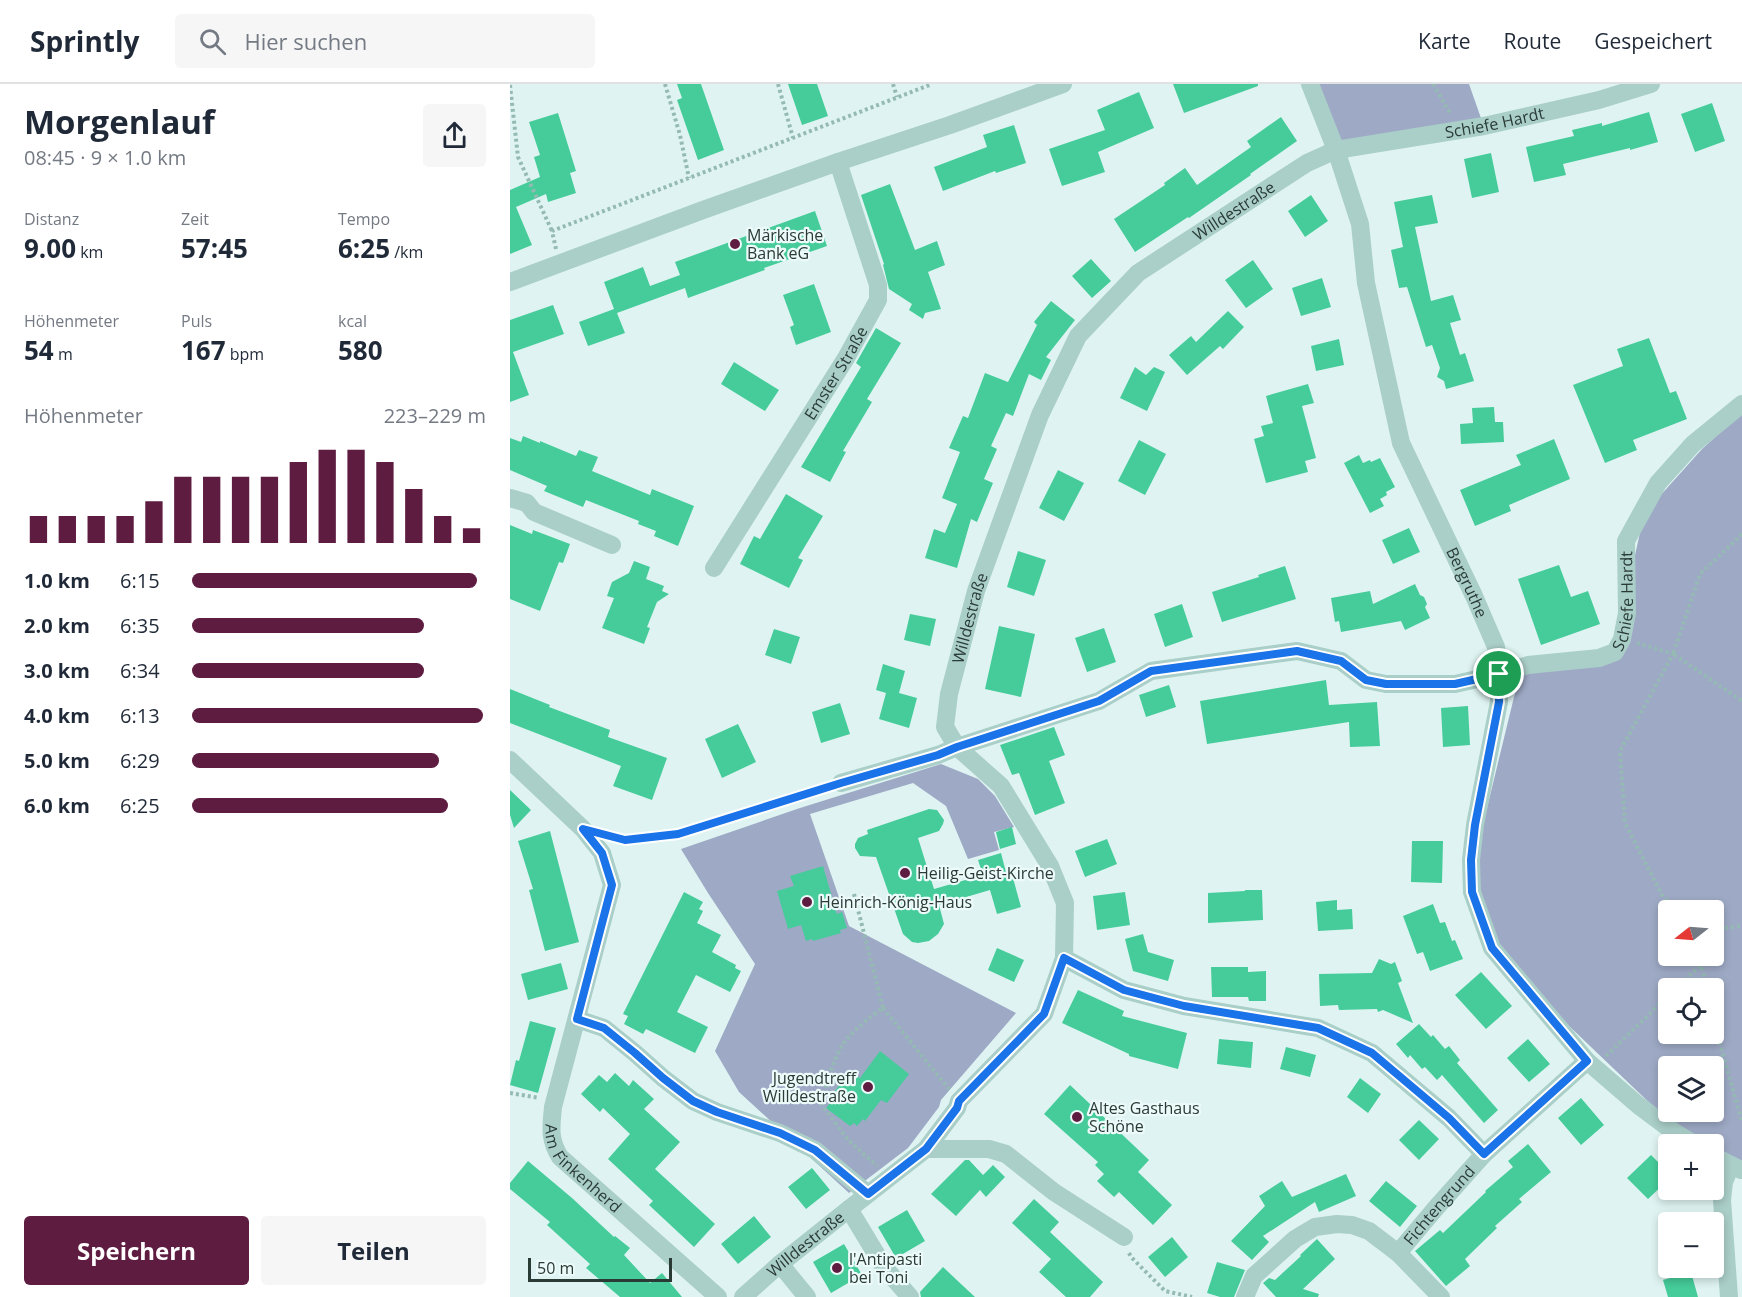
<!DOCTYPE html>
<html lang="de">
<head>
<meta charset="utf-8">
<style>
  body { margin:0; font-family:"Open Sans",sans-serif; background:#f6f6f7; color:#1f2937; height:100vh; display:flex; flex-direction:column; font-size:22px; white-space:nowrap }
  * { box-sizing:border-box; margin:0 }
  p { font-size:20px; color:#747a83 }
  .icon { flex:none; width:33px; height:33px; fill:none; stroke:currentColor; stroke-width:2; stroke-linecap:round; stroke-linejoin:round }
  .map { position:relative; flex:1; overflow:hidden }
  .drawer { display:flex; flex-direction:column; background:#fff; width:510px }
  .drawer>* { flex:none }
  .needle { width:39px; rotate:253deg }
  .fabs { position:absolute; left:1148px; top:816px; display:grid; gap:12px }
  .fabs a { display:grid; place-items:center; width:66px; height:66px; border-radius:6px; background:#fff; box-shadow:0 3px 9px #0003; font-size:30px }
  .scale { position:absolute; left:18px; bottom:15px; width:144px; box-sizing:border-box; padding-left:6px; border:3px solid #2a3b36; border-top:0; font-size:16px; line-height:21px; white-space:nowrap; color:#2a3b36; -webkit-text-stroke:4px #ecfbfa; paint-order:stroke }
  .pin { position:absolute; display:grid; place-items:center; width:51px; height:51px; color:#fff; margin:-26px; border:3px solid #fff; border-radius:50%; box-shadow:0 2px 6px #0007 }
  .round { display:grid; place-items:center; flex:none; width:63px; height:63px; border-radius:6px; background:#f6f6f7 }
  .overview { display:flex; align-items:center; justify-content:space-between; height:102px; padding:0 24px }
  h1 { font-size:33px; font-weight:700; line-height:45px }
  .figures { display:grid; grid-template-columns:repeat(3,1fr); gap:9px; height:102px; padding:6px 24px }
  .figures div { display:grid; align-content:center }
  .figures b { font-size:26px; font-weight:700 }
  .figures small { font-size:16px; font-weight:400 }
  .figures p { font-size:16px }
  .chart { height:168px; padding:12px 24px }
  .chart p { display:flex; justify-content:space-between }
  .chart svg { width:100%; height:108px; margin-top:6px; stroke:#5f1c41; stroke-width:6 }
  .primary-button { display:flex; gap:12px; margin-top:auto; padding:12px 24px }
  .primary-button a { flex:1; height:69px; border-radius:6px; background:#5f1c41; color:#fff; font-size:24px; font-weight:700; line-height:69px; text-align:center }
  .primary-button a+a { background:#f6f6f7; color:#1f2937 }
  ul { padding:0 24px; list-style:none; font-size:20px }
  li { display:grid; grid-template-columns:96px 72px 1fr; align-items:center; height:45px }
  li i { height:15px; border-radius:8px; background:#5f1c41 }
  header { display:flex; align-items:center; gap:36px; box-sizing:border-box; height:84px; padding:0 30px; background:#fff; border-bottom:2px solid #e0e1e3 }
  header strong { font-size:28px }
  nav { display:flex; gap:33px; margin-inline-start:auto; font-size:21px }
  .search { width:420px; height:54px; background:#f6f6f7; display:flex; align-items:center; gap:15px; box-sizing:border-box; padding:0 21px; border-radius:6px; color:#747a83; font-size:22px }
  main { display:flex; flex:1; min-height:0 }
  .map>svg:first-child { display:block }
</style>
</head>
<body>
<header>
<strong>Sprintly</strong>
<div class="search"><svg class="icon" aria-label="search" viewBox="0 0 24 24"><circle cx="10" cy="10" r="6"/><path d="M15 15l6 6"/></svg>Hier suchen</div>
<nav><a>Karte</a><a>Route</a><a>Gespeichert</a></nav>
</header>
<main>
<section class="drawer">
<div class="overview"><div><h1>Morgenlauf</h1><p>08:45 · 9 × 1.0 km</p></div><a class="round"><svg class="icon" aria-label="share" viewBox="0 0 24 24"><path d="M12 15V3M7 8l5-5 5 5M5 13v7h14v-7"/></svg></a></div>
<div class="figures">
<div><p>Distanz</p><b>9.00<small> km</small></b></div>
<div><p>Zeit</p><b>57:45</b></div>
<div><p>Tempo</p><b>6:25<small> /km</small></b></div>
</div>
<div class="figures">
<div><p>Höhenmeter</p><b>54<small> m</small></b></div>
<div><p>Puls</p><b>167<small> bpm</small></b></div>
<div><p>kcal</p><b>580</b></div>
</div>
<div class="chart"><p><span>Höhenmeter</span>223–229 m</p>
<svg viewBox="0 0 160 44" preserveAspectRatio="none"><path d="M5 44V33M15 44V33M25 44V33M35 44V33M45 44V27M55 44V17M65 44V17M75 44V17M85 44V17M95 44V11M105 44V6M115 44V6M125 44V11M135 44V22M145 44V33M155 44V38"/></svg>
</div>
<ul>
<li><b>1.0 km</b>6:15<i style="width:97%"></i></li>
<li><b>2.0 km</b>6:35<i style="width:79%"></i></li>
<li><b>3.0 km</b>6:34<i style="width:79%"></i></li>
<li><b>4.0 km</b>6:13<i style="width:99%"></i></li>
<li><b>5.0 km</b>6:29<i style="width:84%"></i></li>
<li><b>6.0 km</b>6:25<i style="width:87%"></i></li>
</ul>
<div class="primary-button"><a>Speichern</a><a>Teilen</a></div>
</section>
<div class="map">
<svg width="1232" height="1213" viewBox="0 0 1232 1213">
  <rect width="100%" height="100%" fill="#dff4f2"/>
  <path fill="#9ea9c5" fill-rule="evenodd" d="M800,0H959L972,37L826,66Z
    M1232,329V1077L1203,1062V1060L1188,1054L1148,1027L1058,941L988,859L970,808L968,761L1004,613L1011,594L1016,587L1102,576L1131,444L1149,413L1192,365ZM1158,826H1203V872H1158ZM1158,904H1203V950H1158ZM1158,982H1203V1028H1158Z
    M431,680L468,695L485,712L504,743L484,748L489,766L458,775L436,722L403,699L300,730L339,842L506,929L431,1016L429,1023L398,1064L339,1109L229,1008L205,967L245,880L198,809L171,765L290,724Z"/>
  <path fill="#45cc9a" d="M167,0H191L214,66L188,76L167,16L172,14Z
    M278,0H307L318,32L292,41Z
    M663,0H748V2L674,29Z
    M629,8L644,44L588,68L595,88L552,102L539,65L595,46L587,26Z
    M1202,19L1215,57L1185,68L1171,30Z
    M1139,28L1148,58L1120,66V64L1053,80L1056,91L1024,98L1016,63L1064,52L1062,46L1092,39V42Z
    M48,29L66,87L60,89L66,109L38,118L36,110L6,123L22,161L0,170V106L30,93L24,73L30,71L19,38Z
    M771,33L787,57L740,90L741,91L679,134L678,133L625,168L604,135L655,101L654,99L675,84L687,101L741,63L737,57Z
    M504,41L516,79L486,89L485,87L433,107L424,83L477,63L473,51Z
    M981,69L989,108L962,114L954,75Z
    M380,100L405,166L427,157L435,181L418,188L431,225L415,229L413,235L399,226L402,220L379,205L373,181L374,180L351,111Z
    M801,111L818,137L795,153L778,127Z
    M922,111L928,139L905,143L921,217L943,211L951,236L940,239L950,271L955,269L964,297L936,305L934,297L927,293L930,284L922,261L916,263L897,203L889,204L881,166L893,163L884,118Z
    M305,127L317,162L254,184L255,186L178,214L175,204L107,229L115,249L78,262L69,238L104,225L94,198L133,183L140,202L170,191L165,178Z
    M581,175L601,197L582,214L562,192Z
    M743,176L763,205L736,224L715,196Z
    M812,194L821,223L791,232L782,204Z
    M304,200L321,248L286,261L280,243L284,241L273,211Z
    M541,217L565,236L536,273L541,276L531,296L519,290L503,332L496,329L481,362L487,365L474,395L483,399L467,438L461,435L447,484L415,474L424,445L435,449L447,420L432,414L450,368L439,364L453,332L458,334L475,289L498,298L527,241L524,238Z
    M43,221L54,250L3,268L19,311L0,318V236Z
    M718,227L734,243L713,265L710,262L677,291L659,271L681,252L686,258Z
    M366,244L391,259L357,315L362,318L333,367L336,368L320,398L291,383L351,283L346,279Z
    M1139,254L1160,309L1166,307L1177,335L1123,356L1127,366L1095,379L1063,301L1113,282L1107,265Z
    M829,255L834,281L806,287L801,262Z
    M224,278L269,306L255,327L211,300Z
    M625,283L636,291L644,283L655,288L637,327L610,314Z
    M798,300L804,319L792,322L806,374L795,377L798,388L756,399L744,355L754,352L751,342L763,339L756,312Z
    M984,323L985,338H993L994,358L951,360L950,340L963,339L962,324Z
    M13,352L30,359V357L66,372L69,366L88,373L82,387L140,411L142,405L184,422L168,462L144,452L146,447L128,440L129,437L76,416L73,423L34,407L37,402L0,386V354L11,358Z
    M1044,355L1060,395L999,421L1001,427L965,442L950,406L1011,381L1006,371Z
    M629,356L656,370L635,411L608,397Z
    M849,371L853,379L860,376L861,378L870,374L885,403L876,408L877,411L870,415L874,422L860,429L834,379Z
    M548,386L574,399L554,437L529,424Z
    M276,410L313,432L288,474L293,476L279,504L230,480L244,452L250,455Z
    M0,441L22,450L23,446L60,460L53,479L49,478L30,527L0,515Z
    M899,444L910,468L883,480L872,456Z
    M508,467L536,476L524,512L497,503Z
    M124,477L140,483L136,495L154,502L152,507L159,510L147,518L137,543L140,544L134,560L92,544L104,514L97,512L102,498L119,489Z
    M1049,481L1061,513L1078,507L1090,540L1031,561L1008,495Z
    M775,482L786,515L712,538L702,508L749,493L748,491Z
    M905,500L910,511L914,513L917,520L915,523L920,534L895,546L891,537L831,548L829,537L825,538L821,514L860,507L863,520Z
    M672,520L683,553L655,563L644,530Z
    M400,530L426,535L420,562L394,556Z
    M489,542L525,550L511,613L475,605Z
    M594,544L606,578L577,588L565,554Z
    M264,545L290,553L281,580L255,571Z
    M373,580L395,587L389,609L407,614L399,644L369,635L376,609L366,606Z
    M816,596L819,621L867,618L870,662L840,663L839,638L697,660L690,617Z
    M659,601L666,623L636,633L629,611Z
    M0,605L40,621L39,623L100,646L98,653L157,674L142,716L103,702L111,682L0,639Z
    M330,619L340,650L311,659L302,628Z
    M958,622L960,661L933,663L931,624Z
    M228,640L246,678L212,694L195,655Z
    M544,643L555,671L539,677L555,719L525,731L509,689L502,691L490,661Z
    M0,706L21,726L4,744L0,731Z
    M419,725L427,726L434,736L433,740L429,747L408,754L424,805L473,791L468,776L491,769L498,796L503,794L511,823L487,830L480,806L429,821L434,840L428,850L419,857L408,859L402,858L393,850L366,773L350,772L345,764V760L348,754L358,750L357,746Z
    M502,743L506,760L490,765L486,748Z
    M40,747L69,858L35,867L19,806L23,805L8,757Z
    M597,755L607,780L575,793L565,767Z
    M902,757H933L932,799L901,798Z
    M313,782L327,830L332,828L337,844L330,846L331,849L303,857L302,855L296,857L291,841L278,845L267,807L284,802L280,792Z
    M735,806H752L753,836L698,839V809L735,807Z
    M174,808L193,818L189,825L193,827L187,839L211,851L202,868L226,881L225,884L231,887L220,908L186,891L167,928L198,943L185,969L136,945L133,950L114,940L118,932L113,930Z
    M615,808L620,841L587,846L583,812Z
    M827,816V826L842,825L843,845L808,847L806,818Z
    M923,820L930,839L935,838L942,857L945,856L953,875L920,887L913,868L907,870L893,832Z
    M633,850L638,868L664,876L658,897L623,887L615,855Z
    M487,864L514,876L504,898L478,886Z
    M869,875L881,880L885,878L892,897L888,899L903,939L873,926L868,928L867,925L829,926L828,921L810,922L809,890L862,889Z
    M51,879L58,905L18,916L11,890Z
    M701,883H738V888L756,887V917H739L738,913H702Z
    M971,888L1002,922L976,945L945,911Z
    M568,906L614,927L612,932L677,949L668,985L619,972V970L552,939Z
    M20,937L46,944L28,1009L0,1001L6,976L9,977Z
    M909,940L921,953L923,951L935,965L939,962L950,976L947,979L988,1026L974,1039L932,991L927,996L915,983L912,985L900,971L898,974L886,960Z
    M709,955L743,958L741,984L707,980Z
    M1018,955L1040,980L1019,998L997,974Z
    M776,963L806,971L800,993L770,985Z
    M370,967L399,990L377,1019L371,1016L355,1037L353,1035L347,1042L344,1039L340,1042L316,1024L323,1015L321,1012L340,987L350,994Z
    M105,989L119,1002L123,996L144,1015L134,1025L170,1058L145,1085L205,1140L184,1163L139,1121L143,1117L98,1075L120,1050L93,1024L90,1028L71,1010L89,991L97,998Z
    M850,994L871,1010L858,1029L837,1013Z
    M560,1001L639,1076L628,1088L662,1121L643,1141L609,1108L604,1113L587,1097L594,1090L585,1081L588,1078L534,1030Z
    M1071,1014L1094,1041L1071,1061L1048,1034Z
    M909,1036L929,1055L909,1076L889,1056Z
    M1018,1060L1041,1088L1009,1115L1012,1118L985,1142L987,1144L955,1175L960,1182L936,1202L905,1167L930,1146L933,1149L976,1108L975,1107L1003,1083L998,1077Z
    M1141,1071L1158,1088V1096L1138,1115L1117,1094Z
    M455,1076H459L473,1091L483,1081L495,1093L476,1113L470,1106L446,1132L421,1110Z
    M18,1077L62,1114L104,1153L105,1152L120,1164L114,1171L140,1199L152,1189L172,1213H110L76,1184L80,1180L37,1141L40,1138L0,1105V1099Z
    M302,1084L320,1106L296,1125L278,1103Z
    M836,1090L846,1112L809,1128L805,1118L753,1152L759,1158L742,1176L721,1157L755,1122L749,1112L772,1097L782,1113Z
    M876,1097L907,1122L890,1143L859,1117Z
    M524,1115L549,1138L540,1148L593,1198L580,1213H556L529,1188L541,1175L502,1139Z
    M397,1126L415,1157L386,1174L368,1143Z
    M244,1132L261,1153L228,1180L211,1160Z
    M662,1153L678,1173L655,1193L638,1173Z
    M807,1155L825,1175L793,1205L809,1210L808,1213H766L753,1199L759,1194L765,1196L791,1172L790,1171Z
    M334,1160L352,1191L321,1209L303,1178Z
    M707,1178L735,1186L724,1213H710L697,1209Z
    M433,1183L451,1200L465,1213H411L410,1208Z
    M1181,1188L1188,1213H1158L1153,1196Z"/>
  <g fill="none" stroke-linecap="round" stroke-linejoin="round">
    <path stroke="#94bab3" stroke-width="4" stroke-dasharray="3 3" stroke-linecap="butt" d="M155,0L170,51L179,94
      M268,0L283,54
      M383,0L387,13
      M923,0L940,29
      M0,1L8,73L42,147
      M46,165L42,147L422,0
      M1232,450L1190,490L1163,570L1232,617
      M1127,559L1163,570L1110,667L1115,739L1152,811L1167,826
      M104,753L115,756L168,750L316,703
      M344,810L373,924C360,933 340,948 332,962C322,979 315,1003 312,1021L338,1056L367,1082
      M1203,845L1232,842
      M1189,872L1197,904
      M1166,904L1192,880
      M373,924L439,1005
      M1203,935L1232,1038
      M1096,972L1158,912
      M0,1009L29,1014
      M619,1169L621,1173L655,1207L682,1213"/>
    <g stroke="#aacec8" stroke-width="18">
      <path id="s1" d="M800,0L826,66L850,140L856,199L891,359L964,512L986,563L989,590V618L965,741L961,776L962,808L982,864L1077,977L1128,1021L1164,1048L1184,1060"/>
      <path d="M0,198L193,126L328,78L440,41L553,0"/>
      <path d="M0,414L17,419L24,428L102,461"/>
      <path id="s2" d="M204,484L336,274L368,216V201L328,78"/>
      <path id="s3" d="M0,676L73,745L92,769L102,801L43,1023C41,1044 39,1055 50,1073L208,1213"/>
      <path id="s4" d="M331,699L428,671L447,663L589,617L641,587L787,567L831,577L856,596L876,600H945L989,590L1018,581L1089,574L1105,568L1112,555L1117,529L1116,457L1148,399L1183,360L1232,320"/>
      <path d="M554,874L614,906L674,922L808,944L862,969L939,1034L974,1070"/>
      <path d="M67,935L94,944L125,969L153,994L183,1017L207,1028L270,1049L305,1066L358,1110"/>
      <path d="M416,1065H479L496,1070L544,1108L614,1153"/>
      <path d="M1203,1072L1231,1086"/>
      <path d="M339,1125L374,1183L400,1213"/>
      <path id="s5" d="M888,1169L925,1125L974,1070L1077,977"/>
      <path d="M270,1180L297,1213"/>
      <path id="s6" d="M233,1213L270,1180L339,1125L416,1065L447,1024L449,1017L534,930L554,874L555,819L540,782L491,702L447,663L435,643L439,610L466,507L530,331L568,252L628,189L797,79L826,66L974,42L1089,16L1141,0"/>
      <path d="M735,1213L744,1192L785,1155L805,1143L827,1140L842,1141L859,1147L888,1169L931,1213"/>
      <path d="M1219,1213L1212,1116L1214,1098L1221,1081"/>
    </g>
  </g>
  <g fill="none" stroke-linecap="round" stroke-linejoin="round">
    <defs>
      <path id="route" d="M787,567L831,577L856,596L876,600H945L989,590V618L965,741L961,776L962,808L982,864L1077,977L974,1070L939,1034L862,969L808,944L674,922L614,906L554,874L534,930L449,1017L447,1024L416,1065L358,1110L305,1066L270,1049L207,1028L183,1017L153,994L125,969L94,944L67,935L102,801L92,769L73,745L115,756L168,750L331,699L428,671L447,663L589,617L641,587Z"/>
    </defs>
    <use href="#route" stroke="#fff" stroke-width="12"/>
    <use href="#route" stroke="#1a73e8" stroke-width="8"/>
  </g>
  <g fill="#5f1c41" stroke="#ecfbfa" stroke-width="2">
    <circle cx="225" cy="160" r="6"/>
    <circle cx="395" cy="789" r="6"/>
    <circle cx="297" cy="818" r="6"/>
    <circle cx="358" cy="1003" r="6"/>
    <circle cx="567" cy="1033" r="6"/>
    <circle cx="327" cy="1184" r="6"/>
  </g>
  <g text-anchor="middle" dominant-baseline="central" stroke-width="4.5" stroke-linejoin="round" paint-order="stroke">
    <g font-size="16" fill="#2a3b36" stroke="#ecfbfa">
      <text stroke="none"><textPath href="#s6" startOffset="1642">Schiefe Hardt</textPath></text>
      <text stroke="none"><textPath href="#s6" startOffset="1362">Willdestraße</textPath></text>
      <text stroke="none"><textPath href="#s2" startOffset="230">Emster Straße</textPath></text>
      <text stroke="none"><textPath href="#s1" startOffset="526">Bergruthe</textPath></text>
      <text stroke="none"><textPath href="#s4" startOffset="861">Schiefe Hardt</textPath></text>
      <text stroke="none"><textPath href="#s6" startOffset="858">Willdestraße</textPath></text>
      <text stroke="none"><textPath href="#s3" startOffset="468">Am Finkenherd</textPath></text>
      <text stroke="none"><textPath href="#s5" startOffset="63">Fichtengrund</textPath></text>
      <text stroke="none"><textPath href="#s6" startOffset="82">Willdestraße</textPath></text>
    </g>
    <g font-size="16" fill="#2a3b36" stroke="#ecfbfa" text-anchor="start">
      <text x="237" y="151">Märkische<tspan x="237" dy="18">Bank eG</tspan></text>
      <text x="407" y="789">Heilig-Geist-Kirche</text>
      <text x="309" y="818">Heinrich-König-Haus</text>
      <text x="346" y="994" text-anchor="end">Jugendtreff<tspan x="346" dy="18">Willdestraße</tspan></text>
      <text x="579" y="1024">Altes Gasthaus<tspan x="579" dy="18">Schöne</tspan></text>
      <text x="339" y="1175">l'Antipasti<tspan x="339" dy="18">bei Toni</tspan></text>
    </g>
  </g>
</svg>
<div class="fabs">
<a><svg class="needle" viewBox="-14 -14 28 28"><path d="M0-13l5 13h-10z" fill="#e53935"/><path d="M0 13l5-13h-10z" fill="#747a83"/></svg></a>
<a><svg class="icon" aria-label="locate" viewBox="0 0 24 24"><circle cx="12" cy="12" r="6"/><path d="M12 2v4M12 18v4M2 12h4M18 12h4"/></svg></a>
<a><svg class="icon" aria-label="layers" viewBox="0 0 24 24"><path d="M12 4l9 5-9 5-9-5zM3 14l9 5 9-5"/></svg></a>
<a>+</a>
<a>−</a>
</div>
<div class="scale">50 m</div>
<div class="pin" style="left:989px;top:590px;background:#1e9e55"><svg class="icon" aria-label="arrive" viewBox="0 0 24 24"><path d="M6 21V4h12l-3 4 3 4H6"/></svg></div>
</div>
</main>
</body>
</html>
